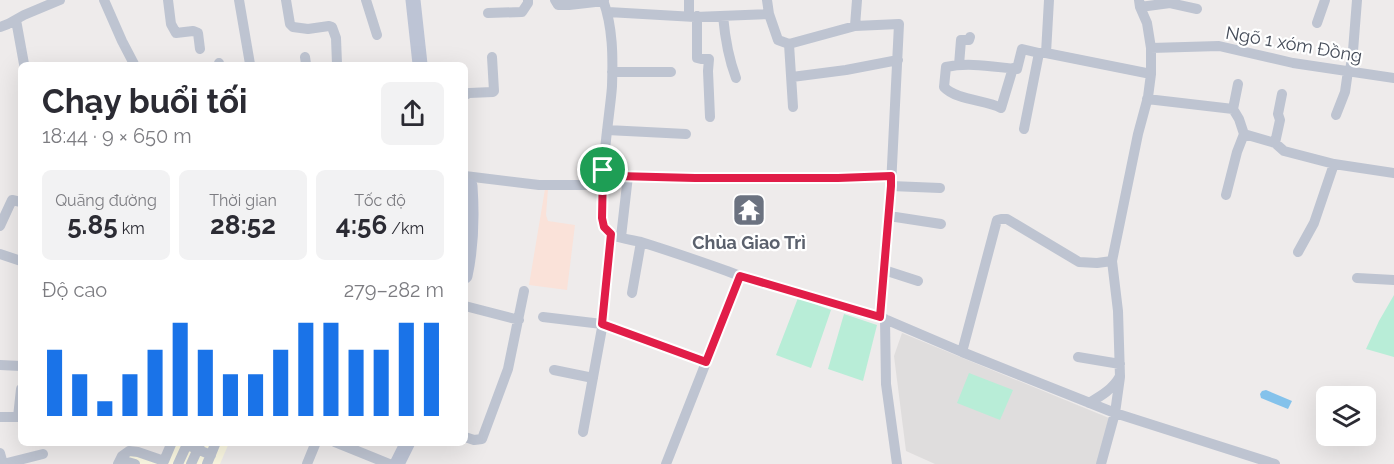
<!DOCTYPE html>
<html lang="vi">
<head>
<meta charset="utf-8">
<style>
  body { margin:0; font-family:Raleway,sans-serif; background:#f2f2f3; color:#2b2b33; height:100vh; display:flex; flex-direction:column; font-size:22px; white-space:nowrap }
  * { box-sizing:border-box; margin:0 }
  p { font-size:20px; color:#7c7c81 }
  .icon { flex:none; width:33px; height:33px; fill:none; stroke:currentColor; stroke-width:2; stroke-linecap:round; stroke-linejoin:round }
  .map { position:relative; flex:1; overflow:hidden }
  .drawer { position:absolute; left:18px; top:62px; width:450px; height:384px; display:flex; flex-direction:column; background:#fff; border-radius:9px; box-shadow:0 6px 24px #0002 }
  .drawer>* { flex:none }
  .buttons { position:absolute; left:1316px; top:386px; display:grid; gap:12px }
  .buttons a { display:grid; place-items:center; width:60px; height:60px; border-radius:9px; background:#fff; box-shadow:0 6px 24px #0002; font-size:30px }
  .pin { position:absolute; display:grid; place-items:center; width:51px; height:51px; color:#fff; margin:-26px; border:3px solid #fff; border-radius:50%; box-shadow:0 2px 6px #0007 }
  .round { display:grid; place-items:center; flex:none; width:63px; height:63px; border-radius:9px; background:#f2f2f3 }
  .head { display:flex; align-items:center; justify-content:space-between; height:102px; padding:0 24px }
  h1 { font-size:33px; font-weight:700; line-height:45px }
  .stats { display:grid; grid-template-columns:repeat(3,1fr); gap:9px; height:102px; padding:6px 24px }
  .stats div { display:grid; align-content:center; border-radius:9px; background:#f2f2f3; text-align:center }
  .stats b { font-size:26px; font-weight:700 }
  .stats small { font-size:16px; font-weight:400 }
  .stats p { font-size:16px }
  .chart { height:168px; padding:12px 24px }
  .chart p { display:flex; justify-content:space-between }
  .chart svg { width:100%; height:108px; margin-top:6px; stroke:#1a73e8; stroke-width:6 }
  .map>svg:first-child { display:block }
</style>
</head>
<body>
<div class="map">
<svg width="1394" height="464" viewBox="0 0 1394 464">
  <rect width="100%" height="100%" fill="#eeebeb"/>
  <path fill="#fbf8e2" d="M172,443H229L220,464H118L129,451L164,461Z"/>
  <path fill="#dfdddd" d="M902,333L1109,418L1097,464H935L906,451L894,356Z"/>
  <path fill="#fae2d9" d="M545,189H548L546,215L548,221L575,225L567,290L529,285Z"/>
  <path fill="#b8edd7" d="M1394,295V357L1366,349L1379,321Z
    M798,298L831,310L811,368L776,355Z
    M844,314L877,325L863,381L828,369Z
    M969,373L1013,390L1000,420L957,403Z"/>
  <path fill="#84c2eb" d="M1266,390L1292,401L1288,409L1261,398L1260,394L1262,391Z"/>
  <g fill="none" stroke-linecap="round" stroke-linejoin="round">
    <path stroke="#bec4d1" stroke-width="10" d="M104,0L122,41L134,64
      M168,0L171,24L176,33L193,31L198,33L200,49
      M239,0L250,64
      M286,0L290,24L293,27L308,29L329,26L332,27L336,38L337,64
      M366,0L377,35
      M555,0L558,5H569L604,1
      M603,0C613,27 613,57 612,86C611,110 591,222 610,234C617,238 632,240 641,242C670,251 699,261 727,271L740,276L880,317L962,352L1115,413L1275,464
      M689,0V16
      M767,0L769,14L778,40L789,44L855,26L899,24L891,186L880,317
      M1140,7L1170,3L1197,9
      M608,12L695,17L769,14
      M488,13L522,12L528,3V0
      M697,16V58L701,59H709L708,71L710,117
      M723,16C725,38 728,57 736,78
      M16,20L24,64
      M1317,23L1325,0
      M855,26L857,0
      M0,27L8,24L24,15L60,0
      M789,44L793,107
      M1151,48L1219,46L1293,63L1394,78
      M1046,53L1151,74
      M305,57L306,64
      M219,63V64
      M959,65L961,40H969L970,37
      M1013,68L1001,108C985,100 956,100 944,87L946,67C969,62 994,67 1017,69L1022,49L1039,53
      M1350,71L1353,51L1357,0
      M612,72H671
      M792,77L846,70L898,60
      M465,95L469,93L493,92L494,91L492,57
      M1147,99L1233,109L1239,119L1244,134L1275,143L1284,151L1334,164L1314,223L1298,252
      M1233,109L1238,84
      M1336,115L1345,92L1348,71
      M1024,129L1039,53H1046L1049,0
      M607,130L686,134
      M1275,143L1280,120L1278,114L1282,94
      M1334,164L1394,173
      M603,170L617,176L695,178H838L891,176
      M465,176L539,185H603L611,183L617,176
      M891,186L940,188
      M1226,195L1237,152L1244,134
      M889,216L941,224
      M0,226L12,200L21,202
      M621,237L628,176
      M0,254L21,261
      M884,270L918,281
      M1357,278L1394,280
      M632,293L641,242
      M465,306L519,320
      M543,317L602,324L706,362
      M885,319L886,384L897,464
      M962,352L997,220L1001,219H1007L1079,262L1097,263L1112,261
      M1078,357L1120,364
      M0,365L21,366
      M554,370L593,378
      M1089,403C1101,396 1113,389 1120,376
      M0,417H18L21,389
      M583,432L602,328L611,235
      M465,437L474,440L482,439L508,369L524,291
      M335,442L389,464
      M187,445L211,455
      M0,453L3,464L43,454
      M128,462L135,464
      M118,464L122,456L129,451L138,452L164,461L172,442
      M178,464L188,442
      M191,464L201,442
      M207,464L216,442
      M307,464L316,442
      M666,464L740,276
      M1101,464L1115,413L1120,377L1118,311L1112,261L1138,134L1148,97L1151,74V48L1147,23L1140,7L1139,0"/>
    <path stroke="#bdc4d5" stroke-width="15" d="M413,0L420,64
      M465,185L470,186C472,215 471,248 465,276
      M397,464L408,442"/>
  </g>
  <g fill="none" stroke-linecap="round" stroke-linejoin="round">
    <defs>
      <path id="route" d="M603,170L617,176L695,178H838L891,176V186L880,317L740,276L706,362L602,324L611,234L604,227L602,218Z"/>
    </defs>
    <use href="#route" stroke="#fff" stroke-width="12"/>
    <use href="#route" stroke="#e11d48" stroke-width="8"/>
  </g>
  <defs>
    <symbol id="temple-square" viewBox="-11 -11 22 22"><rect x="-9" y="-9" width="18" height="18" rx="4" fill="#6b7280" stroke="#fff"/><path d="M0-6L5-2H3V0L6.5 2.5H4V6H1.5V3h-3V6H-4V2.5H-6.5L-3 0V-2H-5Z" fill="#fff"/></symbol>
  </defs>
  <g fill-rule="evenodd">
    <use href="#temple-square" x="730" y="191" width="38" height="38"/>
  </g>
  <g text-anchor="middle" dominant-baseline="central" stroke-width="4.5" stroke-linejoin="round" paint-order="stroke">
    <g font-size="18" fill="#444b58" stroke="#fff">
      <text transform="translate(1294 44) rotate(10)">Ngõ 1 xóm Đồng</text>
    </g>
    <g font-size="18" font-weight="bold" fill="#5b616d" stroke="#fff">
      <text x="749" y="242">Chùa Giao Trì</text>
    </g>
  </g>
</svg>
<div class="buttons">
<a><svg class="icon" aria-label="layers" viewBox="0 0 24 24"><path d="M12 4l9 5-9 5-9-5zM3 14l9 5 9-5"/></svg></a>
</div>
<div class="pin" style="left:603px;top:170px;background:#1e9e55"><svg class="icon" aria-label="arrive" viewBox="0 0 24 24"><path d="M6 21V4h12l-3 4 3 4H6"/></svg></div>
<section class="drawer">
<div class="head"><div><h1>Chạy buổi tối</h1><p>18:44 · 9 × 650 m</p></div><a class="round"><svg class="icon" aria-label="share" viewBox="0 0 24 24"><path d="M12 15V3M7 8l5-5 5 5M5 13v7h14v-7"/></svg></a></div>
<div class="stats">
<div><p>Quãng đường</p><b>5.85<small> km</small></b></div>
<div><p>Thời gian</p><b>28:52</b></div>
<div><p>Tốc độ</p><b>4:56<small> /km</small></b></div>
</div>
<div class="chart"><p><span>Độ cao</span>279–282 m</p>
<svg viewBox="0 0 160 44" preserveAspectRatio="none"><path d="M5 44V17M15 44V27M25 44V38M35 44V27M45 44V17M55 44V6M65 44V17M75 44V27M85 44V27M95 44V17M105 44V6M115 44V6M125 44V17M135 44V17M145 44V6M155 44V6"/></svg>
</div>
</section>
</div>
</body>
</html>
